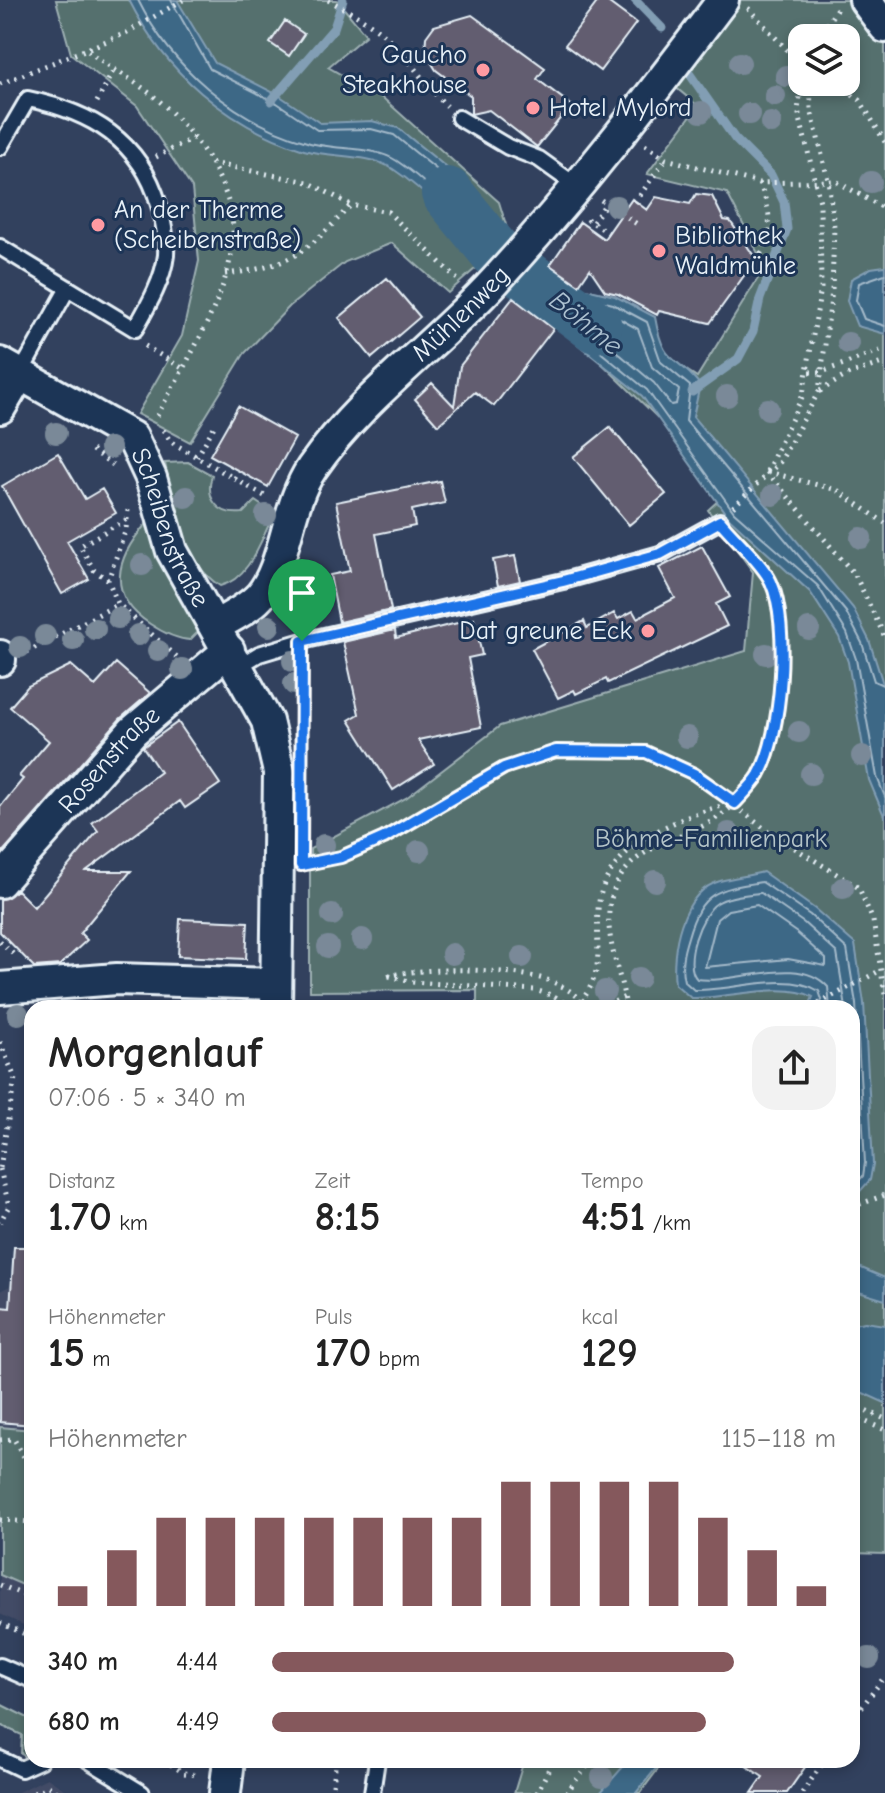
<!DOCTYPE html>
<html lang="de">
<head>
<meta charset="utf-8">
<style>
  body { margin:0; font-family:"Comic Neue",sans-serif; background:#f2f2f2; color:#222; height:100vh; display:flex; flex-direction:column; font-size:30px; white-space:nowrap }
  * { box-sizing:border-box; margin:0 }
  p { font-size:26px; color:#767676 }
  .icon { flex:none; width:44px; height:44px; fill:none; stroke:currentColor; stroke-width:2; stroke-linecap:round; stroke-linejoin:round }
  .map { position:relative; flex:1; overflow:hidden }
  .panel { position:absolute; left:24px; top:1000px; width:836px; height:768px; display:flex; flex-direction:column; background:#fff; border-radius:24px; box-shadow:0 4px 12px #0003 }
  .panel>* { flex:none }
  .tools { position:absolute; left:788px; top:24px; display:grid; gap:16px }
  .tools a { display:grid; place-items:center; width:72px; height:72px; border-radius:16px; background:#fff; box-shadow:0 4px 12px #0003; font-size:40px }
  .pin { position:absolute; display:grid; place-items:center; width:68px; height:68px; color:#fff; margin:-82px -34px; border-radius:50% 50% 50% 0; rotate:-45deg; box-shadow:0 0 8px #0007 }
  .pin .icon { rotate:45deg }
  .round { display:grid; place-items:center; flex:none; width:84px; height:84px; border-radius:24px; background:#f2f2f2 }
  .headline { display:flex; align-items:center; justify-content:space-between; height:136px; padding:0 24px }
  h1 { font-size:44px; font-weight:600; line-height:60px }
  .metrics { display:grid; grid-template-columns:repeat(3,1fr); gap:12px; height:136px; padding:8px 24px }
  .metrics div { display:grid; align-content:center }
  .metrics b { font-size:40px; font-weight:600 }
  .metrics small { font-size:22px; font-weight:400 }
  .metrics p { font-size:22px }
  .chart { height:224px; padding:16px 24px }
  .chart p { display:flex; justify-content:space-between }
  .chart svg { width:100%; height:144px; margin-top:8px; stroke:#85585c; stroke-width:6 }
  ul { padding:0 24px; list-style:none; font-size:26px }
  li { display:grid; grid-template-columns:128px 96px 1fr; align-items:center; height:60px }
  li i { height:20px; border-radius:10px; background:#85585c }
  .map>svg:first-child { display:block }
</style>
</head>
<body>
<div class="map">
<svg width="885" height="1793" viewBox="0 0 885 1793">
  <rect width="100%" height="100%" fill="#32415e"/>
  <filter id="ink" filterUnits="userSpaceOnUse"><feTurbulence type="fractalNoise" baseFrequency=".0125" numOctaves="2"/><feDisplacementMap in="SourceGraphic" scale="16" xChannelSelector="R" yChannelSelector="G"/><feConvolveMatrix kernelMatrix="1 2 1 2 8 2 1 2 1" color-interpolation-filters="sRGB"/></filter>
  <g filter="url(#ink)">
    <path fill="#434c66" d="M12,1285L32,1286V1629L0,1614V1291Z
      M47,1778L70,1793H16Z"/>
    <path fill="#54706e" stroke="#9eb0b3" stroke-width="2" fill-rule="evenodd" d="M56,0H337L366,35L328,67L384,99L499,202L507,228L548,270L597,312L697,377L765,267L727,193L647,174L698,106L674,86L738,0H850L885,44V1554L852,1553V1008H477V990L310,991V849L406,798L500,726L746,651L753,572L708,510L731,489L552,315L476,268L448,293L392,243L345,262L290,306L244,354L190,442L137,414L182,336L199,261L192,188L137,106L71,54ZM802,38H846V82H802Z
      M188,462L212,475C205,498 217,516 243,513L255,501L274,514C261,539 250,579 220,586C184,564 172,502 165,463Z
      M146,524L161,561L201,629L190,640C175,639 162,632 150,624C106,595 115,559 146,524Z
      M0,1427L32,1430V1589L0,1575Z
      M0,1704L28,1718L32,1715V1751L27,1757L21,1754L22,1735L0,1725Z
      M524,1760H665L640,1793H514Z"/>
    <path fill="#3e6786" stroke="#829eb4" stroke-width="2" d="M129,0H177L215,63L280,96L320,123L372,121L398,128L457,176L503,233L483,259C457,227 428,192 393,169C369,153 331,158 304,150C227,126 165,72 129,0Z
      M885,266V334L857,326L847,301L851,279L871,268Z
      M549,268L578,287L615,296L655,317C664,368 675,352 700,385L693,417L853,608L869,640L885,690V818L869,780L848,662L839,637L810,592L728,517L642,396L525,302Z
      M763,872L815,909L855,944L864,1003L873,1164L870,1180L855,1197H852V1008H808L813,997C784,981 725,999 691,998L675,984C671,951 681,892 720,881C733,877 749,876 763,872Z
      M852,1264L885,1278V1300L852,1290Z
      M865,1322L885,1325V1403L852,1388V1324Z
      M629,1760H663L636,1793H600Z"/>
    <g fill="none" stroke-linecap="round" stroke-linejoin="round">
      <path stroke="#a4baca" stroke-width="2" d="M138,0C171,67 234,121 307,142C334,151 373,145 397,161C428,182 457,214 480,243H485L491,231L452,182L394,135L371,129L317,130L277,103L210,69L171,0
        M885,274L859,283L856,300L864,319L885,326
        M570,304L609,313L638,329L652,367L679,390L676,404L671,405L654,383L567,310L566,306Z
        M885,686L874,681L862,643L846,612L686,421L690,386L661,362L647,322L613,304L575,295L549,281L539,302L647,390L734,512L818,586L847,633L856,659L877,777L885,797
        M757,905L797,933L826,959V966L788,959L705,967L717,919L728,910Z
        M819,1008L822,1000L819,991C787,971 732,991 694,990L684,981C680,965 683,953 688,937C701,891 718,889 762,882L810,915L847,949L856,1004L865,1163L863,1176L852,1188
        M830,1008L828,987C798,953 736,985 697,979C682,964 701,913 717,903C727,896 750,894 761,893L804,923L837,953L846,1008"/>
      <path stroke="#829eb4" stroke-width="9" d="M635,0L662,28
        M689,73L735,139L771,175L784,202L787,229L760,299L753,331L738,359L692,392
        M271,101L334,28L343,0"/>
      <path stroke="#3e6786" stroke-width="52" d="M447,193L497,254L596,327"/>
    </g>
    <path fill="#625d6f" stroke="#e8f1f8" stroke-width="2" d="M599,0H605L636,23L600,71L565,45Z
      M472,15L545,68L537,79L571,105L537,147L489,110L471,114V96L436,70L425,52L426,37L434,26Z
      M285,21L304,34L289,56L270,43Z
      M696,194L712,196L724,220L730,221L756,259L710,323L659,311L657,315L618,294L605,291L590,269L579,285L550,265L580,222L604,239L632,199L647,210L656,197L690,204Z
      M387,278L420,317L372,358L339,318Z
      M513,298L553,329L494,406L475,392L438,425L415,399L432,383L454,406L460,366Z
      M238,406L295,438L268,487L210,455Z
      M610,427L666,494L629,525L573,457Z
      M58,453L85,499L102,489L116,513L67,541L89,579L62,594L2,486Z
      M440,481L445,503L412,510L415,526L376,534L391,610L339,622L330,575L350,571L336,502Z
      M702,546L730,597L716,604L727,626L608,683L606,679L576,694L574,690L558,698L532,649L584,621L587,628L614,613L618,619L633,611L637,618L675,598L659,568Z
      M515,556L520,581L498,586L493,560Z
      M474,619L482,655L468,658L481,727L418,740L434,764L393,790L349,720L359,714L343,642L395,630L396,638Z
      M116,663L150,693L120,719L0,855V807L23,779L19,776L49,741L10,707L28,686L71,665L95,686Z
      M178,722L220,784L185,808L180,801L86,871H131L80,933L87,940L60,965L34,967L0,932V900L17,890L34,907L98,831L92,823L160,772L143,747Z
      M180,919L248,922L246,959L178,956Z
      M14,1247H32V1425L0,1422V1307L10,1308Z
      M737,1760H810L787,1793H752L763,1777Z"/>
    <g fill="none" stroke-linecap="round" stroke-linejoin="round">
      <defs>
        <path id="service" d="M459,118L508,147L539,159L578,187
          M0,147L28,99C91,112 140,140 159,205C163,220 167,239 166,255C163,281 148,306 135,329L0,247
          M20,374L68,288
          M239,666L259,654L302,641L563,581L660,554L720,521
          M0,1666L32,1680
          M0,1759L21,1769L41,1760
          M88,1760L142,1793
          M372,1793L377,1760"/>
        <g id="minor">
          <path d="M865,0L885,27"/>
          <path id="s1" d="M0,363L132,437L151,478L172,551L267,721L279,772L276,1008"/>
          <path d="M0,408L20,374"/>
          <path id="s2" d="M215,626C231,617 248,609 260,596C286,566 286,506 312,468C362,396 435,346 494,282C576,193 650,97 723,0"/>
          <path d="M0,656V660"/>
          <path id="s3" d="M0,882L133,731L229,650"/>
          <path d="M0,988L117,979L276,984"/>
          <path d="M225,1793L229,1760"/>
        </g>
      </defs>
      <use href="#service" stroke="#e8f1f8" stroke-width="20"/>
      <use href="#minor" stroke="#e8f1f8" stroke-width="36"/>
      <path stroke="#e8f1f8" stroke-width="5" stroke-dasharray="2 6" stroke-linecap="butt" d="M328,0C351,12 370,22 390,40C411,60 425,86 447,106
        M748,8L802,66
        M819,38L837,8
        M88,51C110,68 136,81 157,99C196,132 236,188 233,240C229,297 182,368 156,418
        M832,82L860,100L885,142
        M0,84L124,34L183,0
        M97,102L113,71
        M645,145L666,159L759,183L836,181L885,209
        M156,157L193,138
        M211,163L308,182L351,205L388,212L457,279
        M759,183C770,207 775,233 759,256
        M601,200L637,224
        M635,202L666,159
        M587,219L612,235
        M593,222L606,203
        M225,274C290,267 307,252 351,205
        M145,346L182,368
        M810,372H822L885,349
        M820,391L847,375L885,362
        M163,430L171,442L268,498
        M92,450L113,465
        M197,457L215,425
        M767,471L803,395L821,288L820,202L798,110L802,82
        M767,472L855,575L885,637
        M768,472L837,490L885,523
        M235,478L239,471
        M733,507L780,462L819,391L832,291L834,226L828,180L811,109L810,82
        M128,510L126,529L108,580L118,604L177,657
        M108,580L94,570L80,546L127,519
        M303,620L304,578
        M27,652L118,604
        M302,732V662
        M306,864L341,857L384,838L504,768L533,756L591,750L646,752L694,774L766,830L859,888L873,921L885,995
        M0,941L16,957
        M388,976C424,966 522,968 555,983C569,989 580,998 591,1008
        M389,976L412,982L535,990L554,996L572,1008
        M576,1008C607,971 595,952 598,910C602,845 681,815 734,803
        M600,1008L625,997
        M626,1008C621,967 596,924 617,883C636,845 680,840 712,821C729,811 751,791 760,774C782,731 790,627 771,582C765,566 744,549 732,535
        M795,1008L818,1004L881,970
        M0,1042L15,1078L0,1168
        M0,1169L9,1206L0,1222
        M852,1207L885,1195
        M852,1404L885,1419
        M852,1416L885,1430
        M0,1440L14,1439L32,1471
        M0,1520L32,1522
        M0,1585L26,1596L32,1593
        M0,1623L32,1637
        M852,1720L885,1676
        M164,1760L184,1773L198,1775
        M34,1793L48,1786L59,1793
        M332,1793L336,1760
        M537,1793L553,1760
        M566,1793L592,1760
        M802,1793L825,1760"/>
      <use href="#service" stroke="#1d3557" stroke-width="14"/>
      <use href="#minor" stroke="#1d3557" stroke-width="30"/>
    </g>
    <g fill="#7a8998">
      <circle cx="740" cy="63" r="11"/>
      <circle cx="786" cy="76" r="11"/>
      <circle cx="775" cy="96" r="11"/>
      <circle cx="701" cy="112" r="11"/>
      <circle cx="749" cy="114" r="11"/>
      <circle cx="771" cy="123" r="11"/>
      <circle cx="871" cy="182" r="11"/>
      <circle cx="616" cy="206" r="11"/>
      <circle cx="848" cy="343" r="11"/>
      <circle cx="727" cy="396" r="11"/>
      <circle cx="768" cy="409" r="11"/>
      <circle cx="56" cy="433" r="11"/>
      <circle cx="110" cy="448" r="11"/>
      <circle cx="773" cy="495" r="11"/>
      <circle cx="186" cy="497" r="11"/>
      <circle cx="266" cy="515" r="11"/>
      <circle cx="861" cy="538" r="11"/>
      <circle cx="142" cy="565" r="11"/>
      <circle cx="294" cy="587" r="11"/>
      <circle cx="118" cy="618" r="11"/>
      <circle cx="269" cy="626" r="11"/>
      <circle cx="95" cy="629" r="11"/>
      <circle cx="809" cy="629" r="11"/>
      <circle cx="138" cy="635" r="11"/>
      <circle cx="45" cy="636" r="11"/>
      <circle cx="73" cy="640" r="11"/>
      <circle cx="20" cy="647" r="11"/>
      <circle cx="158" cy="651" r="11"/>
      <circle cx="766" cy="654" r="11"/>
      <circle cx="293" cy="661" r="11"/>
      <circle cx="182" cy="669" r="11"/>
      <circle cx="294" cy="684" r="11"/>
      <circle cx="799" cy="732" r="11"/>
      <circle cx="687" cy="737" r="11"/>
      <circle cx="862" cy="756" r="11"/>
      <circle cx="811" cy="774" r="11"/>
      <circle cx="729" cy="833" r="11"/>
      <circle cx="324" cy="845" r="11"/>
      <circle cx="419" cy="851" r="11"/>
      <circle cx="655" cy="881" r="11"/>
      <circle cx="843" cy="888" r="11"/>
      <circle cx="332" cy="915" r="11"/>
      <circle cx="362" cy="939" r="11"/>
      <circle cx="328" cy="947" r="11"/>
      <circle cx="452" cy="954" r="11"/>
      <circle cx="522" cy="957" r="11"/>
      <circle cx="639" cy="978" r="11"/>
      <circle cx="605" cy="991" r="11"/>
      <circle cx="18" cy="1014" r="11"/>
      <circle cx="869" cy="1658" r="11"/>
      <circle cx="602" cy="1777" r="11"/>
    </g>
  </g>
  <g fill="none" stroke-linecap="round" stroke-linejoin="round" filter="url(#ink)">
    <defs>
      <path id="route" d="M720,521C733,537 763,564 771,582C790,624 782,734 759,775C753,785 743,794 735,803L694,774L646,752L556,751L504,768L384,838L341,857L301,865L302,641L563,581L660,554Z"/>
    </defs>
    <use href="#route" stroke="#fff" stroke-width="16"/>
    <use href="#route" stroke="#1a73e8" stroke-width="10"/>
  </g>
  <g fill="#ff9aa2" stroke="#1d3557" stroke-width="3">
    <circle cx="483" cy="70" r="8"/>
    <circle cx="533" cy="108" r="8"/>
    <circle cx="98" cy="225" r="8"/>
    <circle cx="659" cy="251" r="8"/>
    <circle cx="648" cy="631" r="8"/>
  </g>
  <g text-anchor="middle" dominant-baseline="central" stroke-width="6" stroke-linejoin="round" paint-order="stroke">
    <g font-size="26" fill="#e8f1f8" stroke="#1d3557" text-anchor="start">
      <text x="467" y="55" text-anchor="end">Gaucho<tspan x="467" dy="30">Steakhouse</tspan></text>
      <text x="549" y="108">Hotel Mylord</text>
      <text x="114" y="210">An der Therme<tspan x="114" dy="30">(Scheibenstraße)</tspan></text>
      <text x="675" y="236">Bibliothek<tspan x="675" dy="30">Waldmühle</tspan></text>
      <text x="632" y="631" text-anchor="end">Dat greune Eck</text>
    </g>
    <g font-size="26" fill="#e8f1f8" stroke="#1d3557">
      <text stroke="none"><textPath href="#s2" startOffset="408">Mühlenweg</textPath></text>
      <text stroke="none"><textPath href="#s1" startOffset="250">Scheibenstraße</textPath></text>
      <text stroke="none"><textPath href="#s3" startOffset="164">Rosenstraße</textPath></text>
    </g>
    <g font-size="26" fill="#b4c4c8" stroke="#1d3557">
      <text x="711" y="839">Böhme-Familienpark</text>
    </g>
    <g font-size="28" font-style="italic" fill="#acc1d0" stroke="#1d3557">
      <text transform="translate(586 323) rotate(39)">Böhme</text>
    </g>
  </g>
</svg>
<div class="tools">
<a><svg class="icon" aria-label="layers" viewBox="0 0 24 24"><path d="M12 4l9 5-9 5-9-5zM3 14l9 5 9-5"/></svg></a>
</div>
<div class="pin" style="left:302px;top:641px;background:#1e9e55"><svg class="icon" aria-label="arrive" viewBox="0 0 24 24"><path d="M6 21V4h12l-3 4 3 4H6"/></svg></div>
<section class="panel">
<div class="headline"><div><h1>Morgenlauf</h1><p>07:06 · 5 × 340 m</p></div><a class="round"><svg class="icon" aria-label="share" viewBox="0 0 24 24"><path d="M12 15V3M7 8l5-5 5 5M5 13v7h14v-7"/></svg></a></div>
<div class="metrics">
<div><p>Distanz</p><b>1.70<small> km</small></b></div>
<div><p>Zeit</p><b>8:15</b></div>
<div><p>Tempo</p><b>4:51<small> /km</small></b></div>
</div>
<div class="metrics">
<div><p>Höhenmeter</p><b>15<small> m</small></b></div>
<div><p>Puls</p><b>170<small> bpm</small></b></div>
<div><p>kcal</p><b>129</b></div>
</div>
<div class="chart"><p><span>Höhenmeter</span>115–118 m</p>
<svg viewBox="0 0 160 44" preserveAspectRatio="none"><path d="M5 44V38M15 44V27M25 44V17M35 44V17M45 44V17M55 44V17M65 44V17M75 44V17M85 44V17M95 44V6M105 44V6M115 44V6M125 44V6M135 44V17M145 44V27M155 44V38"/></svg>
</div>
<ul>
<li><b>340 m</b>4:44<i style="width:82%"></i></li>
<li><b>680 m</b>4:49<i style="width:77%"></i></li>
</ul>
</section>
</div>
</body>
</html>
